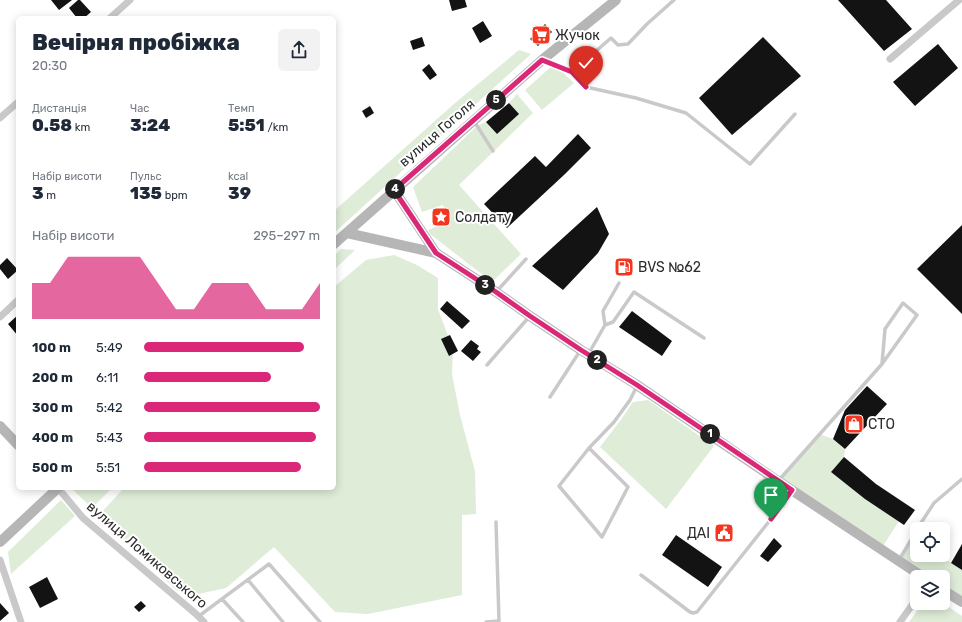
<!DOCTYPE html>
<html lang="uk">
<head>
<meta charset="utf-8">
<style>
  body { margin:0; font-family:Rubik,sans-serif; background:#f2f2f3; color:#1f2937; height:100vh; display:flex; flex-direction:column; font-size:15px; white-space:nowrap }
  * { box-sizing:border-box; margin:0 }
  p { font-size:13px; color:#747a83 }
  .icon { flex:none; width:22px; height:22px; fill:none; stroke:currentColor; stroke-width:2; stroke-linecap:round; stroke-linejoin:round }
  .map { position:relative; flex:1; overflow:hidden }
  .side { position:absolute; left:16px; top:16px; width:320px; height:474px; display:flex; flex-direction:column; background:#fff; border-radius:6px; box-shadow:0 2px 10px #0003 }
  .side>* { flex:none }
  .controls { position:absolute; left:910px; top:522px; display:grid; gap:8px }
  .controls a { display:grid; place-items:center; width:40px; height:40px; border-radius:6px; background:#fff; box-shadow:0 2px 10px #0003; font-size:20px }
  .pin { position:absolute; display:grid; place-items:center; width:34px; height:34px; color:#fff; margin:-41px -17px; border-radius:50% 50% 50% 0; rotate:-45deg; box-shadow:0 0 4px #0007 }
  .pin .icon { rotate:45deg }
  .km { position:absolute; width:20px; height:20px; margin:-10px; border-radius:50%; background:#222; color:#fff; font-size:11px; line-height:20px; text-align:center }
  .round { display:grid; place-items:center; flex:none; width:42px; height:42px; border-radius:6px; background:#f2f2f3 }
  .summary { display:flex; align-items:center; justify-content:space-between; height:68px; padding:0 16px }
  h1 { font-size:22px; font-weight:800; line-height:30px }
  .figures { display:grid; grid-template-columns:repeat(3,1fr); gap:6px; height:68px; padding:4px 16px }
  .figures div { display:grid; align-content:center }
  .figures b { font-size:17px; font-weight:800 }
  .figures small { font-size:11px; font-weight:400 }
  .figures p { font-size:11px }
  .chart { height:112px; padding:8px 16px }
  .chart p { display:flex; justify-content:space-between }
  .chart svg { width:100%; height:72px; margin-top:4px; fill:#db2777; opacity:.7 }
  ul { padding:0 16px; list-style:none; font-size:13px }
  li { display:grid; grid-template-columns:64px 48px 1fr; align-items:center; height:30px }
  li i { height:10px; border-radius:5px; background:#db2777 }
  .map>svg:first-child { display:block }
</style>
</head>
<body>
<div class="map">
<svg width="962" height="622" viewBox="0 0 962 622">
  <rect width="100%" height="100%" fill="#fff"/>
  <path fill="#dfecd8" d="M519,50L531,54L334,233V211L455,103Z
    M554,64L574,83L542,110L525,90Z
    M517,94L533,113L459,185L521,254L492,282L430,234L428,230L449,222L443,205L422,212L413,187L477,126L486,122L497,134L518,114L509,103Z
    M341,249L355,250L334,270V256Z
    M394,255L417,265L438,278V309L453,349L452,374L460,415L475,471L476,514L462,515V595L368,614L335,612L274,547L226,588L189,596L176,590L99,515L124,488H334V287L366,260Z
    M648,400L714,446L666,509L600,447L620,421L633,402Z
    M819,434L833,439L845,449L844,457L831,472L899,521L881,549L778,481Z
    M76,488H112L92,508L73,490Z
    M61,500L75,516L11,574L8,552Z
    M915,533L917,535V555H941L951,563L962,570V602L943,590V577H923L898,561Z
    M923,603H943L962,616V622H909Z"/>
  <path fill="#131313" d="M51,0H72L59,10Z
    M78,0H80L91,12L84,18H77L69,8Z
    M449,0H465L467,7L452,11Z
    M838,0H886L912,29L884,51Z
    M483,21L492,36L480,43L472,28Z
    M545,24L552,32L538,46L530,39Z
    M422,37L425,46L413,50L410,41Z
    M763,37L801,76L732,135L699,98Z
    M938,44L958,68L915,106L893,82Z
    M429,64L437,75L430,80L422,70Z
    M509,103L519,114L497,134L486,122Z
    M370,106L374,113L366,118L362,111Z
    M578,134L591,148L565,174L507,228L484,204L535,156L546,167Z
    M597,207L609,234L598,253L563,290L532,266Z
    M962,225V314L917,269Z
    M7,258L18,270L8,279L0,269V265Z
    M447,301L470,321L462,329L440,309Z
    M632,311L672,341L662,356L619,327Z
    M18,315V336L8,324Z
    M450,335L458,351L449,356L441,339Z
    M471,340L479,346L477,349L481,352L473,361L461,351Z
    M867,386L887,404L845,449L833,439L845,410Z
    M844,457L876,484L915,510L904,525L865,499L831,472Z
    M676,535L722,567L708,587L662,555Z
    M774,538L782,546L768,562L760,556Z
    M962,544V570L951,563Z
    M47,577L58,599L40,608L29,587Z
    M141,601L146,606L139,612L134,607Z
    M0,603L9,613L0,621Z"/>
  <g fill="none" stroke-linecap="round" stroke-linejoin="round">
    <path stroke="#c9c9c9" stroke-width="3.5" d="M545,61L572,72L611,38L618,45L628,44L647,24L674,0
      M572,72L586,87L636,98L686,113L750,164L795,114
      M474,121L493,151
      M497,291L526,259
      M605,325L613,322L634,292L704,338
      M589,353L605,325L603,311L619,283
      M487,365L529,317
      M550,397L580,351
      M589,448L628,487L602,537L559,486L589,448L614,422L630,400L637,386
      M779,480L882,364L917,315L903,303L885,329L882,364
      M917,529L934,503L962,479
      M899,560L917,530
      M641,575L690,612L693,613L697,612L771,519L791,491
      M248,580L283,622
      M222,599L243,622
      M199,616L269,564L320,622
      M486,622L499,621L496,522"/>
    <path stroke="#c9c9c9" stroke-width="7" d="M110,18L130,0
      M890,59L959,0
      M0,118L18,102
      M0,317L18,300
      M58,488L83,518L196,614L204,622
      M0,560L21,622
      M900,622L917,598"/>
    <path stroke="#b6b6b6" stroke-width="10" d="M394,190L436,253
      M347,233L436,253L496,292L530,316L581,350L637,385L778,481L923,577
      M334,244L542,60L616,0
      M0,426L18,445
      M0,542L58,488
      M943,590L962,602"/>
  </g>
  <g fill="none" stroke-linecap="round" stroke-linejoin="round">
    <defs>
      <path id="route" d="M586,87L572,72L542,60L394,190L436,253L496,292L530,316L581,350L637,385L792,490L771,519"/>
    </defs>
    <use href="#route" stroke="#fff" stroke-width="8"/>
    <use href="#route" stroke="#db2777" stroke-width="5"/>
  </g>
  <defs>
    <symbol id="supermarket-square" viewBox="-11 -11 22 22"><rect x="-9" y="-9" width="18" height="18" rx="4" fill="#f3361f" stroke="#fff"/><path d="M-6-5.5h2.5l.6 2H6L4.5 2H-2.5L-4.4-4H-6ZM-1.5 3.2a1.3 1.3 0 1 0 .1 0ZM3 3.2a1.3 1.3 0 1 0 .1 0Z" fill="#fff"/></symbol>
    <symbol id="sight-square" viewBox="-11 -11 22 22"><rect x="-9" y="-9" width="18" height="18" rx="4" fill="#f3361f" stroke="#fff"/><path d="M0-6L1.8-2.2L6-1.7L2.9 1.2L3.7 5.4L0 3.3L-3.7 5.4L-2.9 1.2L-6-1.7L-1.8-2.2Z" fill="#fff"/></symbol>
    <symbol id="fuel-square" viewBox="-11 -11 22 22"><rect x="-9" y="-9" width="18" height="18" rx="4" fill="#f3361f" stroke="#fff"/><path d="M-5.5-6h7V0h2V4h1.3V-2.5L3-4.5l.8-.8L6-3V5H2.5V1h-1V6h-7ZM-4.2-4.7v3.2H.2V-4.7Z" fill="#fff"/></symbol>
    <symbol id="shop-square" viewBox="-11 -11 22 22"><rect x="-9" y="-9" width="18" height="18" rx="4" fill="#f3361f" stroke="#fff"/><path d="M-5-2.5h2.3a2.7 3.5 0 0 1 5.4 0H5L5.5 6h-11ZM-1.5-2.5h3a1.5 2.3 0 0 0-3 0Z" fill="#fff"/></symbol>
    <symbol id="civic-square" viewBox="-11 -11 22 22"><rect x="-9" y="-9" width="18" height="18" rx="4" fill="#f3361f" stroke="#fff"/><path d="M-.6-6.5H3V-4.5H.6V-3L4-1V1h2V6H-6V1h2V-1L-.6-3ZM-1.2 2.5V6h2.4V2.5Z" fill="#fff"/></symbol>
  </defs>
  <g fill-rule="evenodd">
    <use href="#supermarket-square" x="530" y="24" width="22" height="22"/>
    <use href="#sight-square" x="430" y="206" width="22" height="22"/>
    <use href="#fuel-square" x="613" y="256" width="22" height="22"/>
    <use href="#shop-square" x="843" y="413" width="22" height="22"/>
    <use href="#civic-square" x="713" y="522" width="22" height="22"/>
  </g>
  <g text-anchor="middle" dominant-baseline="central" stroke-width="4" stroke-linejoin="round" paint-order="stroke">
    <g font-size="14" fill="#2c2c2c" stroke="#fff" text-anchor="start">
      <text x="555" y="35">Жучок</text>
      <text x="455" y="217">Солдату</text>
      <text x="638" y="267">BVS №62</text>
      <text x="868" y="424">СТО</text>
      <text x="710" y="533" text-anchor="end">ДАІ</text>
    </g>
    <g font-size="14" fill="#2c2c2c" stroke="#fff">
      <text transform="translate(437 133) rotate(-41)">вулиця Гоголя</text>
      <text transform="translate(147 555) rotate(41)">вулиця Ломиковського</text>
    </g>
  </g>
</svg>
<div class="controls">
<a><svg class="icon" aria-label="locate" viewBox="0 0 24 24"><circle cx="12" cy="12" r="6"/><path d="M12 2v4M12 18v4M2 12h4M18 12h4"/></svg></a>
<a><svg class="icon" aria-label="layers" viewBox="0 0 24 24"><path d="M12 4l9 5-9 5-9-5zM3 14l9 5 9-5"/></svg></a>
</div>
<div class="pin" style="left:771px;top:519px;background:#1e9e55"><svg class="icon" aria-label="arrive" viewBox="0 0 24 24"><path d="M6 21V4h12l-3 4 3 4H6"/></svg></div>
<div class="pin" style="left:586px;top:87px;background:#d93025"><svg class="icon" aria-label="check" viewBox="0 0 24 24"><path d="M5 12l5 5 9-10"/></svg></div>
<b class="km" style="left:710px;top:434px">1</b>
<b class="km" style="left:597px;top:360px">2</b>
<b class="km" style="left:485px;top:285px">3</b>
<b class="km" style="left:395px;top:189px">4</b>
<b class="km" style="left:496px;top:100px">5</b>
<section class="side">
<div class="summary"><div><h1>Вечірня пробіжка</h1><p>20:30</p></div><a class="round"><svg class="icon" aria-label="share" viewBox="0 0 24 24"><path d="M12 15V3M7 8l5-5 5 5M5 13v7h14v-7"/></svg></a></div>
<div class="figures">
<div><p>Дистанція</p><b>0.58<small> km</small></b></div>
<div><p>Час</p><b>3:24</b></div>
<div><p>Темп</p><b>5:51<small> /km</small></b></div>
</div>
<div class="figures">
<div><p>Набір висоти</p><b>3<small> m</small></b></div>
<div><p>Пульс</p><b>135<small> bpm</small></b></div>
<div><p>kcal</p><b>39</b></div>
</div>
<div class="chart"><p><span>Набір висоти</span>295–297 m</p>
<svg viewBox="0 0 160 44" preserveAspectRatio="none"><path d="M0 44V22L10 22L20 6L30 6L40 6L50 6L60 6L70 22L80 38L90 38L100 22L110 22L120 22L130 38L140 38L150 38L160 22V44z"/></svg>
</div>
<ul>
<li><b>100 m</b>5:49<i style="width:91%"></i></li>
<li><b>200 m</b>6:11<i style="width:72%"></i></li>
<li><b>300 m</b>5:42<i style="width:100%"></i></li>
<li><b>400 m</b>5:43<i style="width:98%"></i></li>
<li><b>500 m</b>5:51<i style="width:89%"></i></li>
</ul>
</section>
</div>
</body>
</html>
